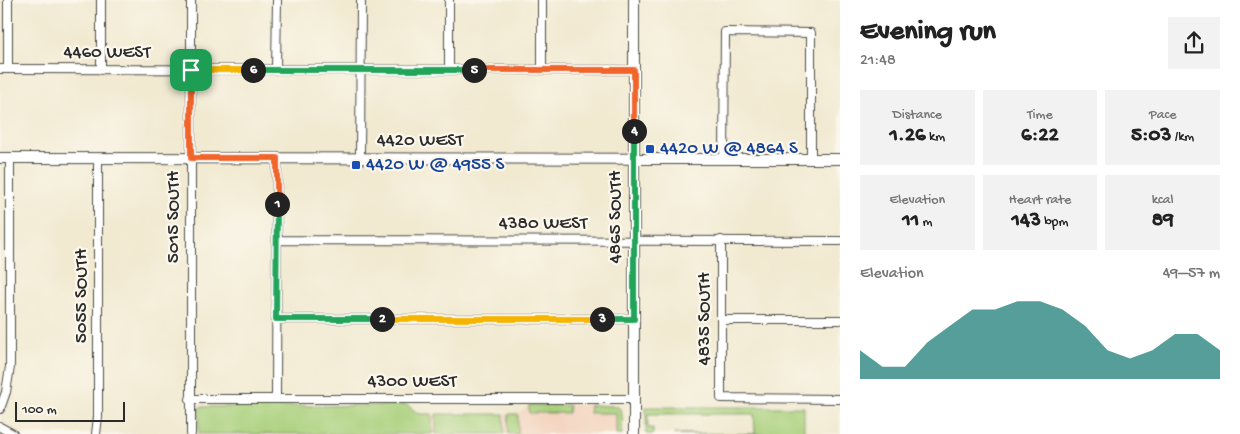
<!DOCTYPE html>
<html lang="en">
<head>
<meta charset="utf-8">
<style>
  body { margin:0; font-family:"Gochi Hand",sans-serif; background:#f2f2f2; color:#222; height:100vh; display:flex; flex-direction:column; font-size:19px; white-space:nowrap }
  * { box-sizing:border-box; margin:0 }
  p { font-size:16px; color:#767676 }
  .icon { flex:none; width:28px; height:28px; fill:none; stroke:currentColor; stroke-width:2; stroke-linecap:round; stroke-linejoin:round }
  .map { position:relative; flex:1; overflow:hidden }
  .side { display:flex; flex-direction:column; background:#fff; width:400px }
  .side>* { flex:none }
  .scale { position:absolute; left:15px; bottom:12px; width:110px; box-sizing:border-box; padding-left:5px; border:2px solid #2b2b2b; border-top:0; font-size:14px; line-height:18px; white-space:nowrap; color:#2b2b2b; -webkit-text-stroke:4px #fbf7ec; paint-order:stroke }
  .pin { position:absolute; display:grid; place-items:center; width:42px; height:42px; color:#fff; margin:-21px; border-radius:10px; box-shadow:0 2px 8px #0006 }
  .km { position:absolute; width:25px; height:25px; margin:-12px; border-radius:50%; background:#222; color:#fff; font-size:14px; line-height:25px; text-align:center }
  .round { display:grid; place-items:center; flex:none; width:52px; height:52px; border-radius:0px; background:#f2f2f2 }
  .summary { display:flex; align-items:center; justify-content:space-between; height:85px; padding:0 20px }
  h1 { font-size:28px; font-weight:800; line-height:38px }
  .metrics { display:grid; grid-template-columns:repeat(3,1fr); gap:8px; height:85px; padding:5px 20px }
  .metrics div { display:grid; align-content:center; border-radius:0px; background:#f2f2f2; text-align:center }
  .metrics b { font-size:21px; font-weight:800 }
  .metrics small { font-size:14px; font-weight:400 }
  .metrics p { font-size:14px }
  .chart { height:140px; padding:10px 20px }
  .chart p { display:flex; justify-content:space-between }
  .chart svg { width:100%; height:90px; margin-top:5px; fill:#0f766e; opacity:.7 }
  main { display:flex; flex:1; min-height:0 }
  .map>svg:first-child { display:block }
</style>
</head>
<body>
<main>
<div class="map">
<svg width="840" height="434" viewBox="0 0 840 434">
  <rect width="100%" height="100%" fill="#fbf7ec"/>
  <filter id="ink" filterUnits="userSpaceOnUse"><feTurbulence type="fractalNoise" baseFrequency=".02" numOctaves="2"/><feDisplacementMap in="SourceGraphic" scale="10" xChannelSelector="R" yChannelSelector="G"/><feConvolveMatrix kernelMatrix="1 2 1 2 8 2 1 2 1" color-interpolation-filters="sRGB"/></filter>
  <filter id="wash" filterUnits="userSpaceOnUse"><feTurbulence type="fractalNoise" baseFrequency=".0096" numOctaves="4" result="noise"/><feDisplacementMap in="SourceGraphic" scale="20" xChannelSelector="R" yChannelSelector="G"/><feGaussianBlur stdDeviation="1.12" result="paint"/><feColorMatrix in="noise" values="0 0 0 0 0 0 0 0 0 0 0 0 0 0 0 0 0 1.4 0 .05"/><feComposite in="paint" operator="in"/></filter>
  <g filter="url(#wash)">
    <rect width="100%" height="100%" fill="#f1e9d0"/>
    <path fill="#f3d4bf" d="M407,405L416,413L422,414H518L529,405H598L600,406H617L620,408L622,412V434H407Z"/>
    <path fill="#a9d07b" stroke="#6a7e53" d="M407,405L419,414H432V434H199V407Z
      M529,405H569L568,412V413H529Z
      M590,405L617,406C625,412 622,425 622,434H616V413H589Z
      M646,407H804V434H673H755L754,414H648V428H653V434H646Z
      M436,414H504V434H436Z
      M509,414H518V434H508Z"/>
  </g>
  <g filter="url(#ink)">
    <g fill="none" stroke-linecap="round" stroke-linejoin="round">
      <defs>
        <path id="minor" d="M0,69L634,70
          M8,69V0
          M101,70V0
          M276,70L277,0
          M449,70V0
          M542,70V0
          M360,159L361,0
          M724,159L725,32L811,33V159
          M277,240L840,241
          M721,240V398L840,399
          M276,319H634
          M721,320H840
          M190,399H634
          M276,399L277,159
          M0,409L6,392L10,367V158
          M0,427L13,434
          M96,434L98,417V158
          M191,434V0"/>
        <path id="tertiary" d="M0,158L840,159
          M634,434V0"/>
      </defs>
      <use href="#minor" stroke="#494844" stroke-width="10"/>
      <use href="#tertiary" stroke="#494844" stroke-width="12"/>
      <use href="#minor" stroke="#fff" stroke-width="8"/>
      <use href="#tertiary" stroke="#fff" stroke-width="10"/>
    </g>
  </g>
  <g fill="none" stroke-linecap="round" stroke-linejoin="round" filter="url(#ink)">
    <defs>
      <path id="split-1" d="M191,70V158H277V204"/>
      <path id="split-2" d="M277,204L276,319H382"/>
      <path id="split-3" d="M382,319H602"/>
      <path id="split-4" d="M602,319H634V131"/>
      <path id="split-5" d="M474,70H634V131"/>
      <path id="split-6" d="M253,70H474"/>
      <path id="split-7" d="M191,70H253"/>
    </defs>
    <use href="#split-1" stroke="#fff" stroke-width="10"/>
    <use href="#split-2" stroke="#fff" stroke-width="10"/>
    <use href="#split-3" stroke="#fff" stroke-width="10"/>
    <use href="#split-4" stroke="#fff" stroke-width="10"/>
    <use href="#split-5" stroke="#fff" stroke-width="10"/>
    <use href="#split-6" stroke="#fff" stroke-width="10"/>
    <use href="#split-7" stroke="#fff" stroke-width="10"/>
    <use href="#split-1" stroke="#f0652b" stroke-width="6"/>
    <use href="#split-2" stroke="#22a559" stroke-width="6"/>
    <use href="#split-3" stroke="#f5b400" stroke-width="6"/>
    <use href="#split-4" stroke="#22a559" stroke-width="6"/>
    <use href="#split-5" stroke="#f0652b" stroke-width="6"/>
    <use href="#split-6" stroke="#22a559" stroke-width="6"/>
    <use href="#split-7" stroke="#f5b400" stroke-width="6"/>
  </g>
  <g fill="#1a4fb4" stroke="#fbf7ec" stroke-width="2">
    <rect x="645" y="144" width="10" height="10" rx="2.5"/>
    <rect x="351" y="160" width="10" height="10" rx="2.5"/>
  </g>
  <g text-anchor="middle" dominant-baseline="central" stroke-width="4.5" stroke-linejoin="round" paint-order="stroke">
    <g font-size="19" fill="#2b2b2b" stroke="#fbf7ec">
      <text x="107" y="53">4460 WEST</text>
      <text x="420" y="141">4420 WEST</text>
      <text transform="translate(174 217) rotate(-90)">5015 SOUTH</text>
      <text transform="translate(616 217) rotate(-90)">4865 SOUTH</text>
      <text x="543" y="224">4380 WEST</text>
      <text transform="translate(82 296) rotate(-90)">5055 SOUTH</text>
      <text transform="translate(705 319) rotate(-90)">4835 SOUTH</text>
      <text x="412" y="382">4300 WEST</text>
    </g>
    <g font-size="19" fill="#164399" stroke="#fbf7ec" text-anchor="start">
      <text x="660" y="149">4420 W @ 4864 S</text>
      <text x="366" y="165">4420 W @ 4955 S</text>
    </g>
  </g>
</svg>
<div class="scale">100 m</div>
<div class="pin" style="left:191px;top:70px;background:#1e9e55"><svg class="icon" aria-label="arrive" viewBox="0 0 24 24"><path d="M6 21V4h12l-3 4 3 4H6"/></svg></div>
<b class="km" style="left:277px;top:204px">1</b>
<b class="km" style="left:382px;top:319px">2</b>
<b class="km" style="left:602px;top:319px">3</b>
<b class="km" style="left:634px;top:131px">4</b>
<b class="km" style="left:474px;top:70px">5</b>
<b class="km" style="left:253px;top:70px">6</b>
</div>
<section class="side">
<div class="summary"><div><h1>Evening run</h1><p>21:48</p></div><a class="round"><svg class="icon" aria-label="share" viewBox="0 0 24 24"><path d="M12 15V3M7 8l5-5 5 5M5 13v7h14v-7"/></svg></a></div>
<div class="metrics">
<div><p>Distance</p><b>1.26<small> km</small></b></div>
<div><p>Time</p><b>6:22</b></div>
<div><p>Pace</p><b>5:03<small> /km</small></b></div>
</div>
<div class="metrics">
<div><p>Elevation</p><b>11<small> m</small></b></div>
<div><p>Heart rate</p><b>143<small> bpm</small></b></div>
<div><p>kcal</p><b>89</b></div>
</div>
<div class="chart"><p><span>Elevation</span>49–57 m</p>
<svg viewBox="0 0 160 44" preserveAspectRatio="none"><path d="M0 44V30L10 38L20 38L30 26L40 18L50 10L60 10L70 6L80 6L90 10L100 18L110 30L120 34L130 30L140 22L150 22L160 30V44z"/></svg>
</div>
</section>
</main>
</body>
</html>
